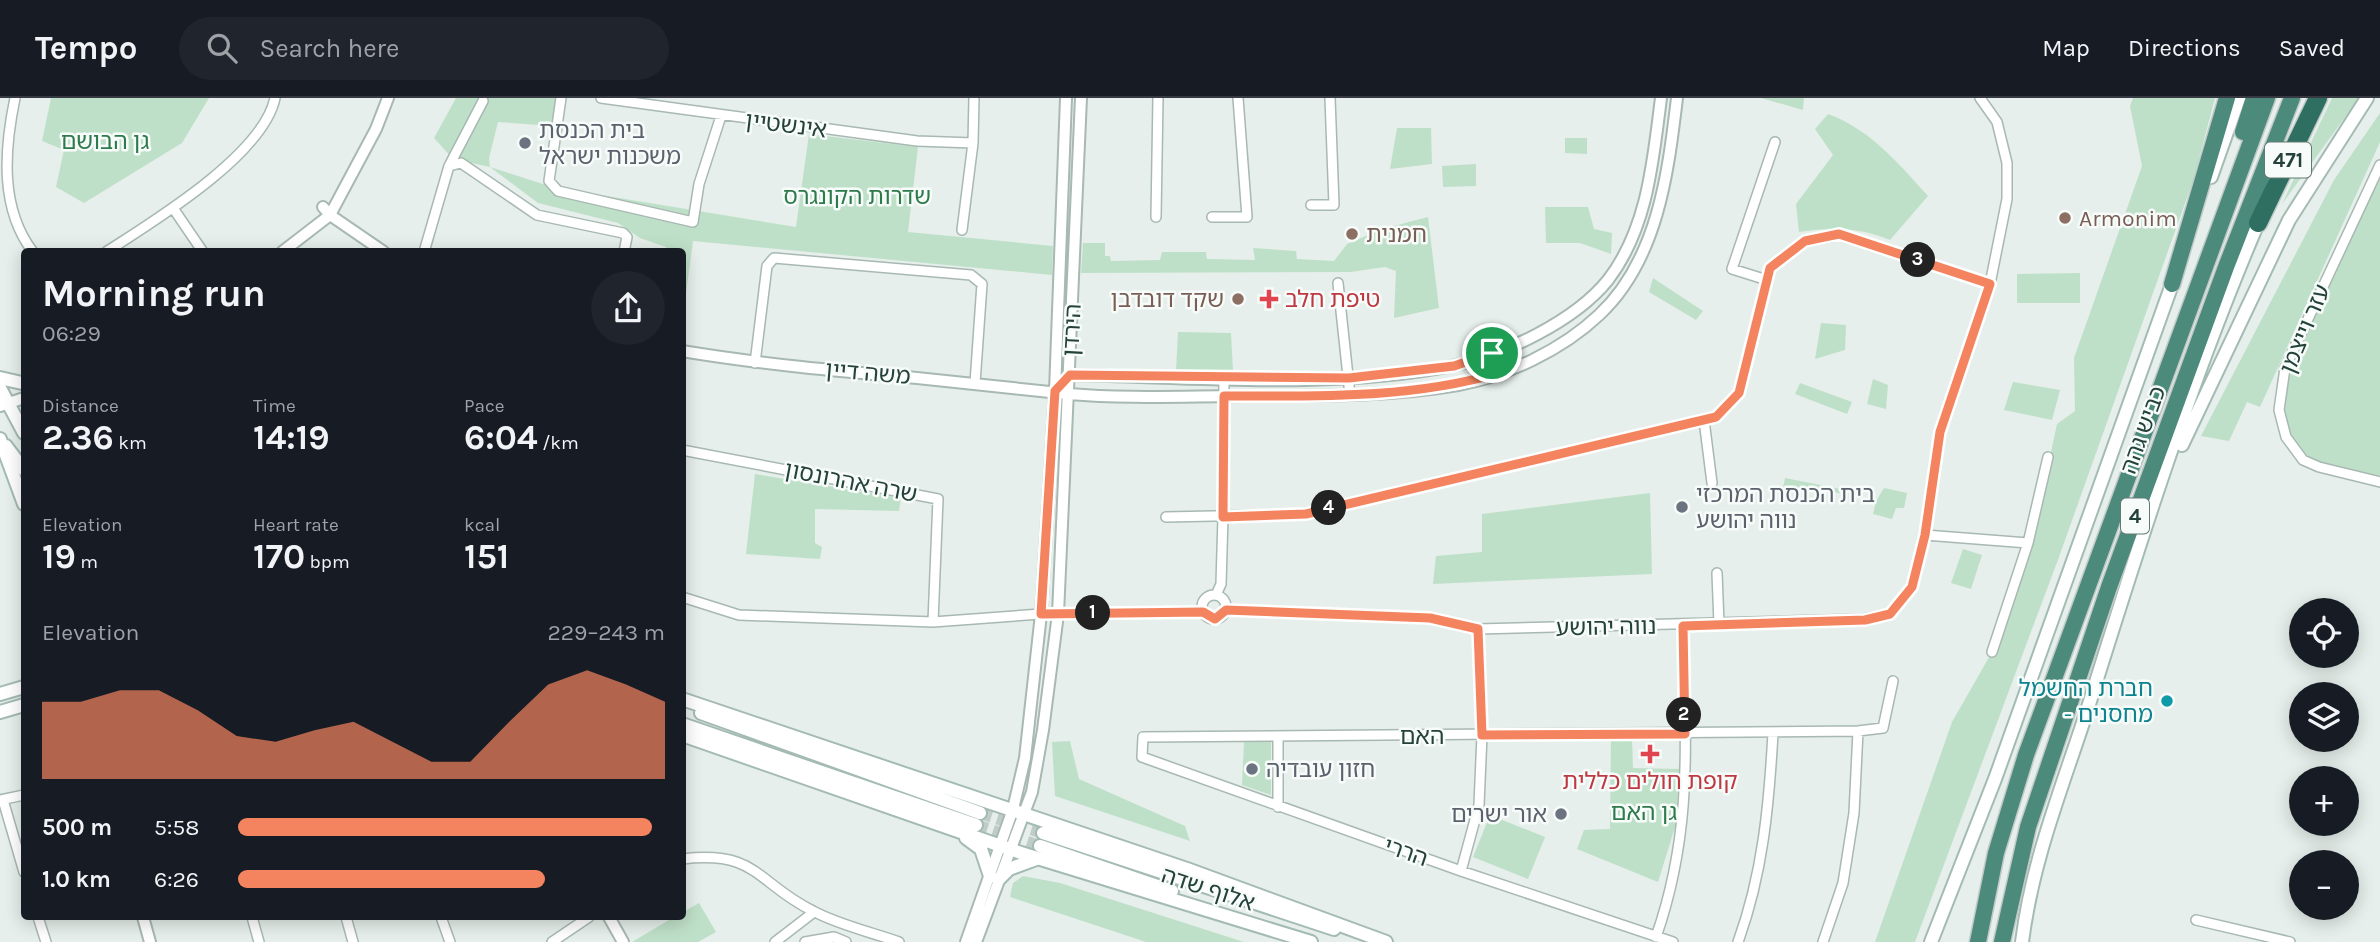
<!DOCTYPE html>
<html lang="en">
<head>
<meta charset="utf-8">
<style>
  body { margin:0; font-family:Karla,"Noto Sans Hebrew",sans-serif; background:#20242c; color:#f1f3f6; height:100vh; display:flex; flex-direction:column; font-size:26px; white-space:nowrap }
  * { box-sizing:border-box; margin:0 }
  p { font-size:23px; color:#9ea1a6 }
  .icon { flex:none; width:38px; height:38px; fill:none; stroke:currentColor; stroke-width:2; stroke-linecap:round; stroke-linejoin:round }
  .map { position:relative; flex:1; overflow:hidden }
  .drawer { position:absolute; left:21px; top:150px; width:665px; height:672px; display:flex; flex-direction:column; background:#171b24; border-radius:7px; box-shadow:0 4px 18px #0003 }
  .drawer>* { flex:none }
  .fabs { position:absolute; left:2289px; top:500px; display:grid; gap:14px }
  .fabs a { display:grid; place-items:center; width:70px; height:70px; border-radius:50%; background:#171b24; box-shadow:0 4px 18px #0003; font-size:35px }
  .pin { position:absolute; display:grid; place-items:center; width:60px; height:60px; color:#fff; margin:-30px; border:4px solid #fff; border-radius:50%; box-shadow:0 2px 7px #0007 }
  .km { position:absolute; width:35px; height:35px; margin:-18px; border-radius:50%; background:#222; color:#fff; font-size:19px; line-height:35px; text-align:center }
  .round { display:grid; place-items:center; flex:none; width:74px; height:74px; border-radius:37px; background:#20242c }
  .overview { display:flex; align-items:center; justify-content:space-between; height:119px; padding:0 21px }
  h1 { font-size:38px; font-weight:700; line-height:52px }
  .stats { display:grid; grid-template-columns:repeat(3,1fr); gap:10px; height:119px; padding:7px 21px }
  .stats div { display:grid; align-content:center }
  .stats b { font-size:35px; font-weight:700 }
  .stats small { font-size:19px; font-weight:400 }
  .stats p { font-size:19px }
  .chart { height:196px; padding:14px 21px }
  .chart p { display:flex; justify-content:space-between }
  .chart svg { width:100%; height:126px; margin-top:7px; fill:#f4845f; opacity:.7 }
  ul { padding:0 21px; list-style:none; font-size:23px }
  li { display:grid; grid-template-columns:112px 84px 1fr; align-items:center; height:52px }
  li i { height:18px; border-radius:9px; background:#f4845f }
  header { display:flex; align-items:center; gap:42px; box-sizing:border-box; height:98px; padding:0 35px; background:#171b24; border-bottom:2px solid #363941 }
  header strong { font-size:33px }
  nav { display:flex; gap:38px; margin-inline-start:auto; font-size:24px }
  .search { width:490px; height:63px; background:#20242c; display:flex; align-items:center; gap:18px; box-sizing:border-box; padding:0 24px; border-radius:38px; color:#9ea1a6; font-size:26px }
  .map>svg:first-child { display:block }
</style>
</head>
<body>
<header>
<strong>Tempo</strong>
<div class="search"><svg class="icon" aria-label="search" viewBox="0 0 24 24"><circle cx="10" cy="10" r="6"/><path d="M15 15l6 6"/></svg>Search here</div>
<nav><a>Map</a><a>Directions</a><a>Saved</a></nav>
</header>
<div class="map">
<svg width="2380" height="844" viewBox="0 0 2380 844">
  <rect width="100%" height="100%" fill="#e6efeb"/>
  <path fill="#bfe0c8" d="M51,0H209L182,45L84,105L56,89L64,52L42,43Z
    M456,0H557L553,28L498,24L489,60L490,69L552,89L796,129L809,36L918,49L908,134L1053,148L1052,177L693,143L683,218L682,154H666V149L640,140L618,125L538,105L490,69L453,61L434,40Z
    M1761,0H1804L1803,12Z
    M2133,0H2215L2194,80L2059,459L1915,844H1875L1952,624L1992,554L2047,373L2057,326L2075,313L2074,260L2142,68L2130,8Z
    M2332,0H2359L2282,106Z
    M2380,15V44L2260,309L2247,304L2229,343L2201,338L2334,82Z
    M1828,16C1870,31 1899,66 1928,98L1890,142C1859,129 1832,129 1799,134L1796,106L1833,57L1815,31Z
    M1397,30H1431L1432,66L1390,71Z
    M1565,40H1587V56L1565,55Z
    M1476,66V88L1443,89L1442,68Z
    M2380,82V378C2355,373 2317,373 2299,352C2291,342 2283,327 2282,314C2280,277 2359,121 2380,82Z
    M1545,109H1588L1594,131L1612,135L1611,156L1580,145H1546Z
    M1428,119L1439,210L1394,220L1396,173L1385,169L1351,174L1081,175L1083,145H1105V158H1110L1111,163L1160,162L1162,154H1206L1207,161L1255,162L1253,150L1296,153L1297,161L1334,163L1347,146L1382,131Z
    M2080,175V205H2017V176Z
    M1653,180L1703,213L1696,222L1649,194Z
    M1821,225L1846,227L1845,252L1815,261Z
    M1178,234L1231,235L1233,273L1176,272Z
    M1873,281L1888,287L1886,311L1867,306Z
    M2013,284L2060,292L2052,322L2004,312Z
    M1800,285L1852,304L1847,316L1795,296Z
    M755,376L901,400L899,413L815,411V445L822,449L820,461L746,456Z
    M1785,380L1841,391L1840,395L1783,390Z
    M1884,390L1907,395L1904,410H1896L1892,421L1873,416L1876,403Z
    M1650,395L1652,476L1433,486L1436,458L1482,454V416Z
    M1963,451L1982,457L1971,491L1951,485Z
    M1611,639L1632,640L1633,670L1679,671L1676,726L1658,784L1577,751L1584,732L1610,731Z
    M1070,643L1079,681L1185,728L1190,743L1055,698L1052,644Z
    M1244,644H1271V697L1242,687Z
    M1490,717L1545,739L1528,781L1473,759Z
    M1023,778L1060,785L1244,844H1146L1010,799L1013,785Z
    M699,805L716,834L698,844H632L674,819H682L683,814Z"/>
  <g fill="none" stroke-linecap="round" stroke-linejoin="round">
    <path stroke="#bfccc8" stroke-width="12" stroke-dasharray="12 6" stroke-linecap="butt" d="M980,715L1043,735
      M976,727L1040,748"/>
    <defs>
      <path id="minor" d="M15,0C4,53 0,111 33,154
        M561,0L549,83L558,93L693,124L699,86L721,18
        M601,0L917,43L973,45
        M2380,67L2285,270L2279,312L2286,339L2303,362L2319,369L2380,384
        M449,68L461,65L537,117L623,135L627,139L624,154
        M1311,107H1334L1330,0
        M173,110L203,154
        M1156,119L1158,0
        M1212,119H1247L1238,0
        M962,132L973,45L974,0
        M106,154C154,123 263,57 275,0
        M424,154L449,68L483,3
        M1767,182L1732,171L1775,44
        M1338,185L1350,297
        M1492,255L1499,275
        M755,265L767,168L774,160L971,177L982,186L975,285
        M1704,322L1712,385
        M682,352L938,401L933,524
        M1166,419L1306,416L1716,319L1739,295L1770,170L1805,143L1839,137L1990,186
        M1925,437L2028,445
        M1717,475L1719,526
        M1202 509a12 12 0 1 1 24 0a12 12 0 1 1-24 0Z
        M1216,497L1221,486L1223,419L1224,280
        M682,499L739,517L933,524L1041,516L1203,514
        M1226,512L1430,520L1478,531L1865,521L1890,516L1912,489L1925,437L1940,334L1990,186L2007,101V65L1997,24L1980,0
        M1992,554L2028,445L2048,359
        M1278,638V709
        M0,702L24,697
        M3,702L24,774
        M682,761C758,752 756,785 813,813C839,827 871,834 899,844
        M1461,773L1479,707L1482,637L1478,531
        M38,819L46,844
        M252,819L259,844
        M346,819L353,844
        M441,819L450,844
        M2196,822L2290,844
        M1656,839C1694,730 1685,640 1683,528
        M552,844L589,819
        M775,844L814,814
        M805,844L834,839L846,844
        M1673,844L1461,773L1142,659L1143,639L1858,633L1883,630L1893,583
        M1738,844C1763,775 1769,707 1773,635
        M1823,844L1843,785L1854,715L1858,633"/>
      <path id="tertiary" d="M323,109L330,117L384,154
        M282,154L330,117L376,31L388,0
        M682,253C760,266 838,273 917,280C968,285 1018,291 1069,296C1127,301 1188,298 1246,298C1316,298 1388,299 1458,287C1507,278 1562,252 1599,217C1658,162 1668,75 1677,0
        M1067,281L1070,277C1191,279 1334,292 1452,268C1504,257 1575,223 1608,182C1648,130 1653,62 1661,0
        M0,308L24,300
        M143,819L150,844
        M609,819L623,844
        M966,844L1013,711L1025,660L1041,516L1055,293L1066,0
        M976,844L1032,694L1043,632L1058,516L1081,0"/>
      <path id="secondary" d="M2211,79L2239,0
        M0,280L22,285
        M0,290L24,335
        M0,341L24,406
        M2182,347L2289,122L2367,0
        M6,348L24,372
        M0,596L24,589
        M682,601L1187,771L1386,844
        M0,614L24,607
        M701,615L980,715
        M682,626L976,727
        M682,637L1021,755L1311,844
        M1043,735L1334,831
        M966,740L981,751L990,778
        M1040,748L1172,793
        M998,782L1009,771L1036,761
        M1931,844L1995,681L2175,178
        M2022,844C2033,757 2065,683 2091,600C2141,440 2192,279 2258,125"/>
      <path id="trunk" d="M2243,34L2254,0
        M2172,186L2227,0
        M1978,844L1996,755L2026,657L2267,0
        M2002,844L2028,729L2109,489L2226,169L2292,0"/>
      <path id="motorway" d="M2258,125L2318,0"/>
    </defs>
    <use href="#minor" stroke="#a8b8b2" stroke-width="12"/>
    <use href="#tertiary" stroke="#a8b8b2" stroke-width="14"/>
    <use href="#secondary" stroke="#a4bbb3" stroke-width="16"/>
    <use href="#trunk" stroke="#c2cac8" stroke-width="19"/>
    <use href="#motorway" stroke="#c2cac8" stroke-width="21"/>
    <use href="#minor" stroke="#fff" stroke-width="9"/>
    <use href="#tertiary" stroke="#fff" stroke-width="10"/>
    <use href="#secondary" stroke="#fff" stroke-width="12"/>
    <use href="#trunk" stroke="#4c8a7c" stroke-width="16"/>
    <use href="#motorway" stroke="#2f6f62" stroke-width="18"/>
  </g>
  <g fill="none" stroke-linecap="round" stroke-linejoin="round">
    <defs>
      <path id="route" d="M1839,136L1990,186L1940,334L1925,437L1912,489L1890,516L1865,522L1683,528L1685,636L1482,637L1478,531L1430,520L1226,512L1215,521L1203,514L1041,516L1055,293L1070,277L1349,280L1454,268L1492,255L1499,275C1410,301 1316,298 1224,298L1223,419L1306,416L1716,319L1739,295L1770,170L1805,143Z"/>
    </defs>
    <use href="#route" stroke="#fff" stroke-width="14"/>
    <use href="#route" stroke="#f4845f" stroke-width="9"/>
  </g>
  <g fill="#6b7280" stroke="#f7fbf9" stroke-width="2.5">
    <circle cx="525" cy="45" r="7"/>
    <circle cx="1682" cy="409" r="7"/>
    <circle cx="1252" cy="671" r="7"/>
    <circle cx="1561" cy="716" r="7"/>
  </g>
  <g fill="#8d6e63" stroke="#f7fbf9" stroke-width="2.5">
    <circle cx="2065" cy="120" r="7"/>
    <circle cx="1352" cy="136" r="7"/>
    <circle cx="1238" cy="201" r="7"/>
  </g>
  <g fill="#e0444e" stroke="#f7fbf9" stroke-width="2.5">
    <path d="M1265.5 190.5h7v7h7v7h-7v7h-7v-7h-7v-7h7z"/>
    <path d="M1646.5 645.5h7v7h7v7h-7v7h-7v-7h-7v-7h7z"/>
  </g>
  <circle fill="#0f9aa8" stroke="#f7fbf9" stroke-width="2.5" cx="2167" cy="603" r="7"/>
  <g text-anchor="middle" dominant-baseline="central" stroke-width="5" stroke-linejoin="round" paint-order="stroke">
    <g fill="#f7fbf9" stroke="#637a73" stroke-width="2">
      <rect x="2265" y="44.5" width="46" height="35" rx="5"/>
      <rect x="2121" y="400.5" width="28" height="35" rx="5"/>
    </g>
    <g font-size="21" font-weight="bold" fill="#24423a">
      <text x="2288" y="62">471</text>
      <text x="2135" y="418">4</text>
    </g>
    <g font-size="23" fill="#24423a" stroke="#f7fbf9">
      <text transform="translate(786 27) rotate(7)">אינשטיין</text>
      <text transform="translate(2305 231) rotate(-67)">עזר וייצמן</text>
      <text transform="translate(1072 232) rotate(-87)">הירדן</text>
      <text transform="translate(868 275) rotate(5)">משה דיין</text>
      <text transform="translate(2143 332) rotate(-70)">כביש גהה</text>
      <text transform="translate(851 384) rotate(11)">שרה אהרונסון</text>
      <text transform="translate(1606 529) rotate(-1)">נווה יהושע</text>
      <text x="1422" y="638">האם</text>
      <text transform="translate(1406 754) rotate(19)">הררי</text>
      <text transform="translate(1208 791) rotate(18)">אלוף שדה</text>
    </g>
    <g font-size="23" fill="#5b616d" stroke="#f7fbf9" text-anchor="start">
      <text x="539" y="32">בית הכנסת<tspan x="539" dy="26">משכנות ישראל</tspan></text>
      <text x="1696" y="396">בית הכנסת המרכזי<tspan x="1696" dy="26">נווה יהושע</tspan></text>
      <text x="1266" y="671">חזון עובדיה</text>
      <text x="1547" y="716" text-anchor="end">אור ישרים</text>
    </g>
    <g font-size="23" fill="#2d7a4b" stroke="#f7fbf9">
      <text x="105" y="43">גן הבושם</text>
      <text x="857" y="98">שדרות הקונגרס</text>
      <text x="1644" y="714">גן האם</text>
    </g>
    <g font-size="23" fill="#785e54" stroke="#f7fbf9" text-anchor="start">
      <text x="2079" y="120">Armonim</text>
      <text x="1366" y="136">חמנית</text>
      <text x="1224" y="201" text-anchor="end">שקד דובדבן</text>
    </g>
    <g font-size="23" fill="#be3a42" stroke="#f7fbf9" text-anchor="start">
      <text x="1285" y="201">טיפת חלב</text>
      <text x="1650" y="683" text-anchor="middle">קופת חולים כללית</text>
    </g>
    <g font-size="23" fill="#0d838f" stroke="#f7fbf9" text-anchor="end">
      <text x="2153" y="590">חברת החשמל<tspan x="2153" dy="26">- מחסנים</tspan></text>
    </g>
  </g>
</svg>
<div class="fabs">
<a><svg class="icon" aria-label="locate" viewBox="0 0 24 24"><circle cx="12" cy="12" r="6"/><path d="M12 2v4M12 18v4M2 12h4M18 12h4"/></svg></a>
<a><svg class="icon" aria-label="layers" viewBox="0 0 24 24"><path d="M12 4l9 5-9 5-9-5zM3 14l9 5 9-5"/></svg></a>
<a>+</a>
<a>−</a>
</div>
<div class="pin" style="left:1492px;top:255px;background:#1e9e55"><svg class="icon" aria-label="arrive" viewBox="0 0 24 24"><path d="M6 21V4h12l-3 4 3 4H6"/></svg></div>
<b class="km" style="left:1093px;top:515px">1</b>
<b class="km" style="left:1684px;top:617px">2</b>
<b class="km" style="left:1918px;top:162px">3</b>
<b class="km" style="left:1329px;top:410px">4</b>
<section class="drawer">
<div class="overview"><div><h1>Morning run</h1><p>06:29</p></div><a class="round"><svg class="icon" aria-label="share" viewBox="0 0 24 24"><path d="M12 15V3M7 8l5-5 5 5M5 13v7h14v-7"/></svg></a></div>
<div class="stats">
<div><p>Distance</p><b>2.36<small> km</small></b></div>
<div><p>Time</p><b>14:19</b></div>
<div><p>Pace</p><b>6:04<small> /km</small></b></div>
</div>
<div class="stats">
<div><p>Elevation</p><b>19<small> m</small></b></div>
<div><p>Heart rate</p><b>170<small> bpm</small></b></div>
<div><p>kcal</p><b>151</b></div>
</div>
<div class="chart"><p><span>Elevation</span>229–243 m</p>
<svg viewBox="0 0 160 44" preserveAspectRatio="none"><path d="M0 44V17L10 17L20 13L30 13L40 20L50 29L60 31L70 27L80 24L90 31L100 38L110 38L120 24L130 11L140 6L150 11L160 17V44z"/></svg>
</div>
<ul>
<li><b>500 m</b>5:58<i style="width:97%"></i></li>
<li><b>1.0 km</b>6:26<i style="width:72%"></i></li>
</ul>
</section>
</div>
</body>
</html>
